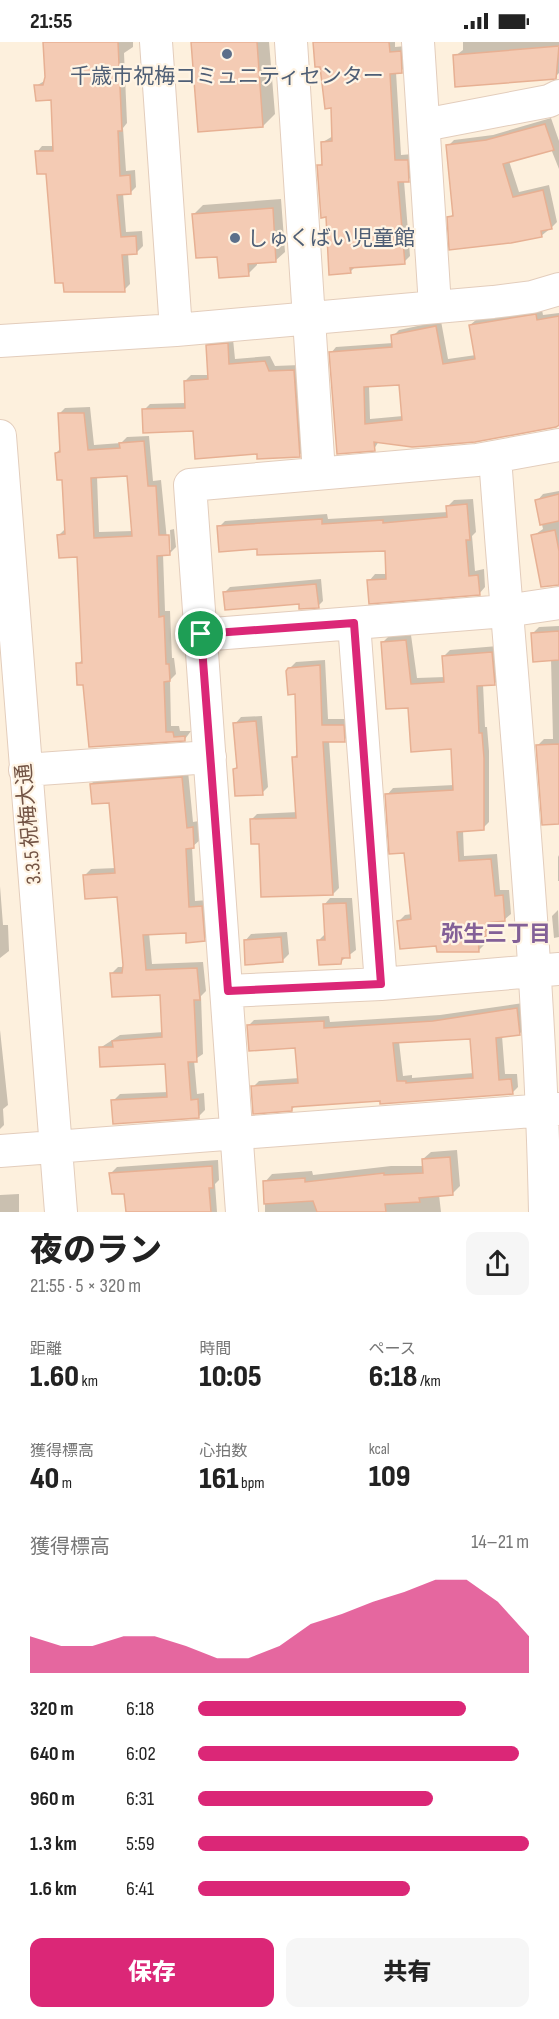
<!DOCTYPE html>
<html lang="ja">
<head>
<meta charset="utf-8">
<style>
  body { margin:0; font-family:"Sofia Sans Condensed","Noto Sans JP",sans-serif; background:#f6f6f6; color:#222; height:100vh; display:flex; flex-direction:column; font-size:22px; white-space:nowrap }
  * { box-sizing:border-box; margin:0 }
  p { font-size:20px; color:#767676 }
  .icon { flex:none; width:33px; height:33px; fill:none; stroke:currentColor; stroke-width:2; stroke-linecap:round; stroke-linejoin:round }
  .map { position:relative; height:1170px; overflow:hidden }
  .details { display:flex; flex-direction:column; background:#fff; flex:1 }
  .details>* { flex:none }
  .pin { position:absolute; display:grid; place-items:center; width:51px; height:51px; color:#fff; margin:-26px; border:3px solid #fff; border-radius:50%; box-shadow:0 2px 6px #0007 }
  .round { display:grid; place-items:center; flex:none; width:63px; height:63px; border-radius:12px; background:#f6f6f6 }
  .summary { display:flex; align-items:center; justify-content:space-between; height:102px; padding:0 30px }
  h1 { font-size:33px; font-weight:800; line-height:45px }
  .metrics { display:grid; grid-template-columns:repeat(3,1fr); gap:9px; height:102px; padding:6px 30px }
  .metrics div { display:grid; align-content:center }
  .metrics b { font-size:30px; font-weight:800 }
  .metrics small { font-size:16px; font-weight:400 }
  .metrics p { font-size:16px }
  .chart { height:168px; padding:12px 30px }
  .chart p { display:flex; justify-content:space-between }
  .chart svg { width:100%; height:108px; margin-top:6px; fill:#db2777; opacity:.7 }
  .action { display:flex; gap:12px; margin-top:auto; padding:12px 30px }
  .action a { flex:1; height:69px; border-radius:12px; background:#db2777; color:#fff; font-size:24px; font-weight:800; line-height:69px; text-align:center }
  .action a+a { background:#f6f6f6; color:#222 }
  ul { padding:0 30px; list-style:none; font-size:20px }
  li { display:grid; grid-template-columns:96px 72px 1fr; align-items:center; height:45px }
  li i { height:15px; border-radius:8px; background:#db2777 }
  .status { display:flex; justify-content:space-between; align-items:center; height:42px; padding:0 30px; background:#fff; direction:ltr }
  .status svg { height:16px; fill:currentColor }
  .map>svg:first-child { display:block }
</style>
</head>
<body>
<div class="status"><b>21:55</b><svg viewBox="0 0 49 12"><path d="M0 12V9h3v3zM5 12V6h3v6zM10 12V3h3v9zM15 12V0h3v12zM26 1h20v11H26zM47 4h2v5h-2z"/></svg></div>
<div class="map">
<svg width="559" height="1170" viewBox="0 0 559 1170">
  <rect width="100%" height="100%" fill="#fdf0dd"/>
  <path fill="#0003" fill-rule="evenodd" d="M44,0H133V5L124,11L127,81L123,86L126,129L135,128L136,145L130,151H123L126,190L142,189L143,204L137,210L128,211L130,242L124,248L37,110L42,104H55L52,57L36,44L46,38Z
    M193,0H269L275,72L263,84Z
    M314,0H395V5L406,4L407,23L401,29L396,30L401,113L413,112L414,132L408,138L404,139L410,214L404,220L356,224L350,230L327,174L319,124L324,119L323,100L333,94L332,65Z
    M463,0H559V31L555,35L455,14L463,8Z
    M551,76L559,99V127L551,107L509,119L519,150L549,143L557,180L551,186L541,194L449,176L454,171L448,104L454,98L493,93Z
    M281,157L285,210L275,219L257,220V223L248,232L219,213L194,172L203,163Z
    M542,268L543,273L559,271V383L379,399L374,407L331,311L336,305L393,301V294L399,288L441,279L448,317L476,313L470,283L476,278ZM401,342L403,374L370,377L369,344Z
    M233,297L235,317L270,314L275,324L300,323L305,408L299,413L258,411L144,368L150,362L186,361L185,339L191,333H209L207,304L213,298Z
    M90,365L94,403L121,401L127,395L149,394L153,439L161,438L168,508H171L170,488L174,487L176,505L169,512H163L165,569H170L172,616H174L176,632L170,638L171,684H179L180,689H191L185,697L91,704L85,641L78,622L83,617L79,514L59,493L65,487L63,436L56,411L61,406L59,372L65,366ZM128,432L133,489L99,490L97,434Z
    M559,449V543L542,544L533,494L543,487L537,459L543,452Z
    M473,457L476,490L472,494L475,529L484,527L485,545L479,552L369,539L375,532H387L386,507L258,505L219,485L225,479L327,472L328,477L448,470V464L454,458Z
    M321,537L323,559L318,564L225,550L230,545Z
    M559,584V781L538,703L544,697H553L551,617L533,591L539,585Z
    M411,593L417,636L445,635L444,614L450,608L498,604L500,636L494,642H483L485,685H487L489,709V780L483,786L463,788L464,814L497,812L500,848H509L511,872L504,878L491,879V887L484,893L485,902L479,908L437,902L399,879L405,873L412,872L405,810L387,753L393,746L454,743L453,705L409,665L383,600L389,594Z
    M325,618L328,677H349L350,692L344,698L329,699L339,846L333,852L260,800L251,778L257,772L298,770L294,715L299,711L296,651L289,627L296,620Z
    M262,674L268,745L262,751L235,727L238,724L235,682L241,675Z
    M188,729L193,780L199,779L200,798L192,805L195,859L208,858L211,891L204,897L187,889L149,891L152,922L203,920L206,949L201,954L203,1012L194,1018L197,1052L204,1051L205,1068L198,1075L113,1059L120,1052L168,1050L166,1020L100,1006L120,993L164,990L162,951L111,932L118,925H125L119,853L84,834L91,827L116,826L110,759L91,742L98,735Z
    M559,813V839H558V815Z
    M0,844L3,883H8L9,909L0,916Z
    M330,856H352L356,908L340,920L319,898L326,891L324,863Z
    M558,868L559,895L554,896L552,874Z
    M287,890L289,912L283,918L245,899L251,892Z
    M523,961L526,986L519,992L502,994L505,1032H517L518,1045L512,1051L296,1063L291,1068L253,1045L259,1039L299,1036L296,1005L248,984L254,978L329,974L330,980L440,973ZM471,995L474,1031L412,1036V1033L403,1034L399,1000Z
    M0,988L8,1063L3,1067L4,1083L0,1087Z
    M457,1108L460,1144L452,1152L439,1153L441,1170H265V1140L272,1132L312,1129L313,1133L391,1124H424L423,1117L431,1110Z
    M218,1118L219,1138L215,1142L217,1170H127L125,1150L111,1131L117,1125Z
    M19,1152V1170H0V1153Z"/>
  <path fill="#f4cbb4" stroke="#e7b093" stroke-width="1.5" fill-rule="evenodd" d="M43,0H118L122,89H118L120,134L130,133L131,152L117,153L121,195L136,194L137,212L122,213L125,250H64L63,241H55L46,132H37L35,109H53L51,58L36,59L34,43H43L45,35Z
    M191,0H257L263,85L198,90Z
    M313,0H389L390,10L401,9L402,31L390,32L395,118H408L409,140H398L405,222L350,226L351,231L329,233L326,175L321,176L317,123H322L321,100L332,99L331,66L325,67L320,25H315Z
    M559,4L556,37L455,45L453,13Z
    M545,82L554,108L503,122L513,155L543,148L552,187L541,189L542,195L511,201L449,208L447,175L453,174L446,103L486,98Z
    M273,166L276,220L248,222L249,234L219,236L217,215L196,216L192,172Z
    M536,272L537,278L559,274V383L556,385L475,400L427,404L412,405L374,400L375,409L337,412L329,310L392,305L391,293L436,284L443,322L475,317L469,283ZM399,343L402,378L365,382L364,345Z
    M228,301L229,322L265,319L269,329L294,328L300,415L257,417V412L195,417L193,389L143,391L142,367L185,366L184,339L208,337L206,303Z
    M58,371H84L88,408L120,406L119,401L144,399L148,444H156L159,493H169L170,513L157,514L159,575L164,574L166,622H169L170,639L164,640L166,690H173L174,695L185,694V699L89,705L83,643H77L76,621H82L77,515L59,516L57,493L65,492L62,438H57L55,411L60,410ZM127,434L132,494L94,496L91,436Z
    M559,452V479L540,483L535,458Z
    M467,462L470,498H466L469,534L478,533L480,553L369,562L367,538L386,537L385,509L257,513V507L219,510L217,484L322,477V482L383,478V481L447,475L446,464Z
    M555,488L559,509V543L541,545L531,493Z
    M316,542L319,566L299,567V562L225,568L223,550Z
    M559,589V618L533,620L531,591Z
    M406,598L411,642L444,640L442,614L492,610L495,643L477,644L479,691H482L484,716V788L457,790L459,819L491,817L495,854L503,853L505,879L486,881V895L478,894L479,910H437L436,904L400,907L397,879L411,877L404,811L389,812L385,752L453,748L451,707L411,710L408,666L386,667L381,600Z
    M320,623L322,683H344L345,700H323L333,853L261,855L259,802H251L250,777L296,776L292,715H297L295,652L288,653L286,629L288,626Z
    M256,679L263,753L235,754L233,727L237,726L233,681Z
    M559,702V782L542,783L536,703Z
    M182,735L187,786L193,785L194,806L186,807L189,865L202,864L205,899L186,901V891L143,893L146,928L197,926L200,958H194L197,1020H188L191,1058L198,1057L199,1076L113,1082L111,1058L167,1055L165,1022L100,1025L99,1005H113L112,999L162,995L160,953L112,955L110,931H122L123,923L117,855L85,857L83,833L115,831L109,761L92,762L90,742Z
    M346,861L350,916H342L341,922L319,923L317,898H325L323,862Z
    M281,895L283,920L245,923L244,898Z
    M517,966L520,993L496,996L499,1038L511,1037L513,1052L380,1062V1059L292,1065V1069L253,1072L251,1044L298,1041L295,1006L249,1009L247,983L324,979V986L433,979ZM470,997L473,1036L406,1041V1039H397L393,1001Z
    M450,1115L453,1153L419,1156L420,1160L385,1162L386,1170H317L313,1159L264,1162L263,1139L305,1136V1140L384,1131V1133L423,1131L422,1117Z
    M212,1124L213,1146H209L211,1170H126L124,1152H112L109,1131Z"/>
  <g fill="none" stroke-linecap="round" stroke-linejoin="round">
    <defs>
      <path id="minor" d="M156,0L176,288
        M291,0L319,431
        M418,0L435,264
        M424,83L549,59L559,54
        M0,299L176,288L493,260L532,255L559,247
        M0,394L61,1170
        M495,415C513,666 540,918 545,1170
        M354,581L381,942
        M201,593L506,569L559,561
        M25,728L210,715
        M228,949L381,942L559,927
        M0,1109L559,1067
        M242,1170L190,443L477,418L559,403"/>
    </defs>
    <use href="#minor" stroke="#e3cdbc" stroke-width="34"/>
    <use href="#minor" stroke="#fff" stroke-width="32"/>
  </g>
  <g fill="none" stroke-linecap="round" stroke-linejoin="round">
    <defs>
      <path id="route" d="M354,581L381,942L228,949L201,592Z"/>
    </defs>
    <use href="#route" stroke="#fff" stroke-width="12"/>
    <use href="#route" stroke="#db2777" stroke-width="8"/>
  </g>
  <g fill="#5c6f8a" stroke="#fff4e4" stroke-width="2">
    <circle cx="227" cy="12" r="6"/>
    <circle cx="235" cy="196" r="6"/>
  </g>
  <g text-anchor="middle" dominant-baseline="central" stroke-width="4.5" stroke-linejoin="round" paint-order="stroke">
    <g font-size="21" fill="#4e5e75" stroke="#fff4e4">
      <text x="227" y="34">千歳市祝梅コミュニティセンター</text>
      <text x="247" y="196" text-anchor="start">しゅくばい児童館</text>
    </g>
    <g font-size="21" fill="#735445" stroke="#fff4e4">
      <text transform="translate(29 782) rotate(-95)">3.3.5 祝梅大通</text>
    </g>
    <g font-size="22" font-weight="bold" fill="#836097" stroke="#fff4e4">
      <text x="496" y="892">弥生三丁目</text>
    </g>
  </g>
</svg>
<div class="pin" style="left:201px;top:592px;background:#1e9e55"><svg class="icon" aria-label="arrive" viewBox="0 0 24 24"><path d="M6 21V4h12l-3 4 3 4H6"/></svg></div>
</div>
<section class="details">
<div class="summary"><div><h1>夜のラン</h1><p>21:55 · 5 × 320 m</p></div><a class="round"><svg class="icon" aria-label="share" viewBox="0 0 24 24"><path d="M12 15V3M7 8l5-5 5 5M5 13v7h14v-7"/></svg></a></div>
<div class="metrics">
<div><p>距離</p><b>1.60<small> km</small></b></div>
<div><p>時間</p><b>10:05</b></div>
<div><p>ペース</p><b>6:18<small> /km</small></b></div>
</div>
<div class="metrics">
<div><p>獲得標高</p><b>40<small> m</small></b></div>
<div><p>心拍数</p><b>161<small> bpm</small></b></div>
<div><p>kcal</p><b>109</b></div>
</div>
<div class="chart"><p><span>獲得標高</span>14–21 m</p>
<svg viewBox="0 0 160 44" preserveAspectRatio="none"><path d="M0 44V29L10 33L20 33L30 29L40 29L50 33L60 38L70 38L80 33L90 24L100 20L110 15L120 11L130 6L140 6L150 15L160 29V44z"/></svg>
</div>
<ul>
<li><b>320 m</b>6:18<i style="width:81%"></i></li>
<li><b>640 m</b>6:02<i style="width:97%"></i></li>
<li><b>960 m</b>6:31<i style="width:71%"></i></li>
<li><b>1.3 km</b>5:59<i style="width:100%"></i></li>
<li><b>1.6 km</b>6:41<i style="width:64%"></i></li>
</ul>
<div class="action"><a>保存</a><a>共有</a></div>
</section>
</body>
</html>
